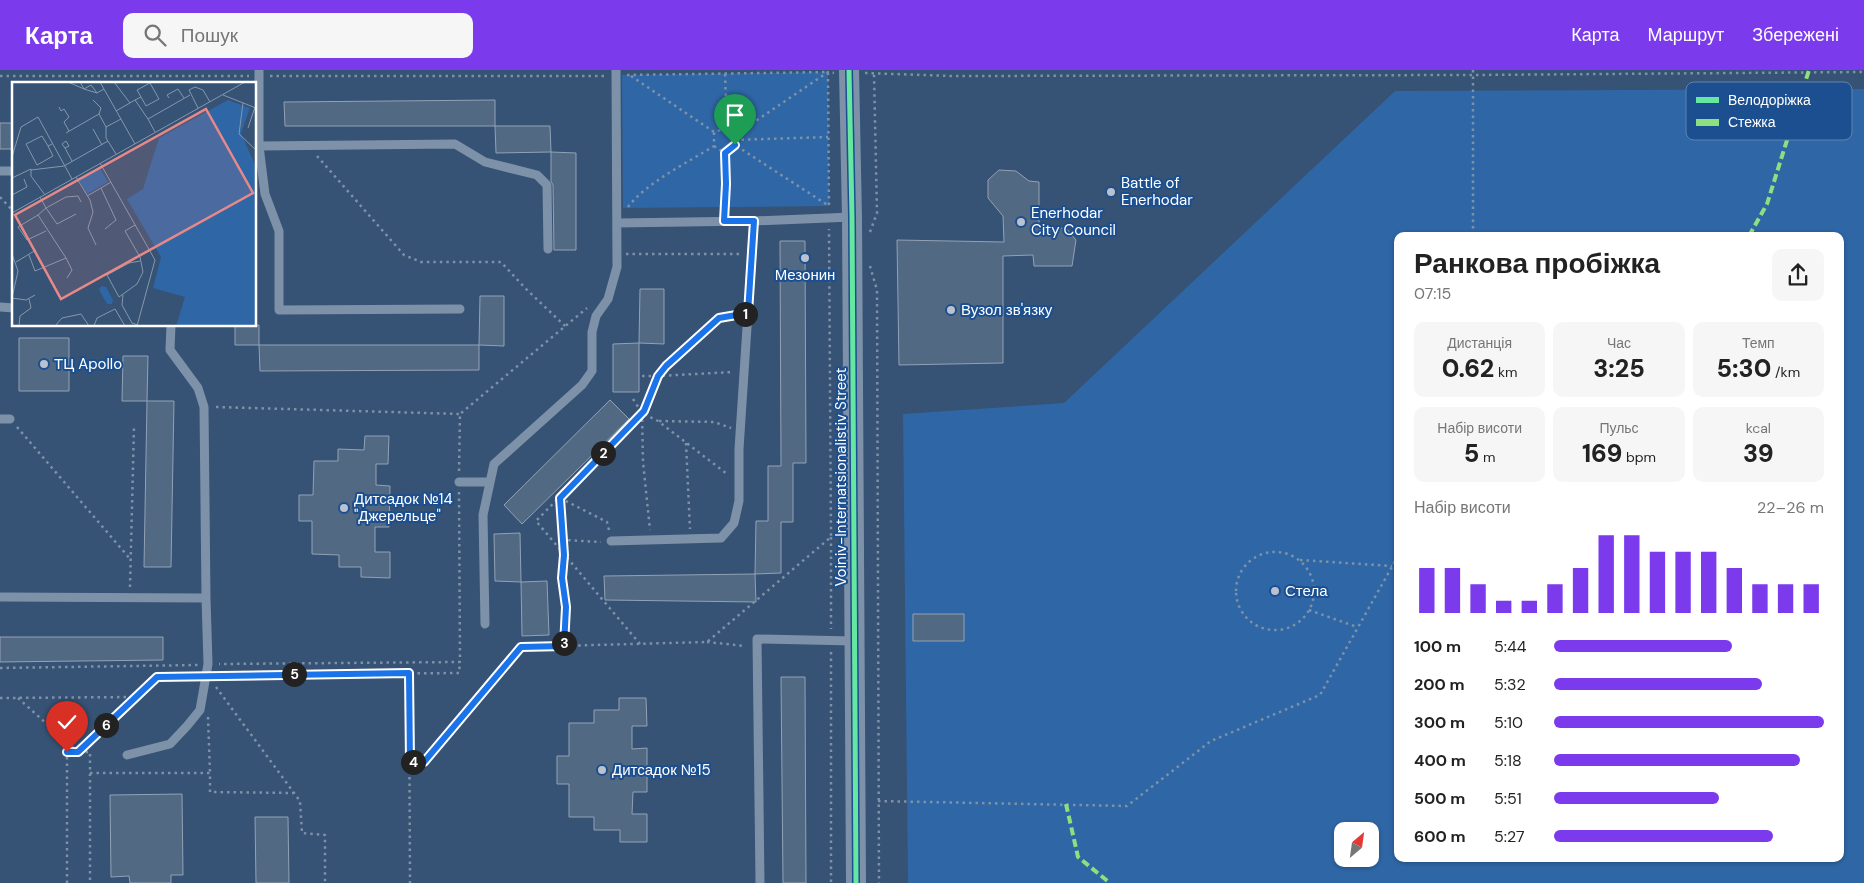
<!DOCTYPE html>
<html lang="uk">
<head>
<meta charset="utf-8">
<style>
  body { margin:0; font-family:"DM Sans",sans-serif; background:#f6f6f6; color:#222; height:100vh; display:flex; flex-direction:column; font-size:19px; white-space:nowrap }
  * { box-sizing:border-box; margin:0 }
  p { font-size:16px; color:#767676 }
  .icon { flex:none; width:28px; height:28px; fill:none; stroke:currentColor; stroke-width:2; stroke-linecap:round; stroke-linejoin:round }
  .map { position:relative; flex:1; overflow:hidden }
  .details { position:absolute; left:1394px; top:162px; width:450px; height:630px; display:flex; flex-direction:column; background:#fff; border-radius:10px; box-shadow:0 1px 4px #0004 }
  .details>* { flex:none }
  .needle { width:32px; rotate:29deg }
  .controls { position:absolute; left:1334px; top:752px; display:grid; gap:10px }
  .controls a { display:grid; place-items:center; width:45px; height:45px; border-radius:10px; background:#fff; box-shadow:0 1px 4px #0004; font-size:25px }
  .pin { position:absolute; display:grid; place-items:center; width:42px; height:42px; color:#fff; margin:-51px -21px; border-radius:50% 50% 50% 0; rotate:-45deg; box-shadow:0 0 5px #0007 }
  .pin .icon { rotate:45deg }
  .km { position:absolute; width:25px; height:25px; margin:-12px; border-radius:50%; background:#222; color:#fff; font-size:14px; line-height:25px; text-align:center }
  .round { display:grid; place-items:center; flex:none; width:52px; height:52px; border-radius:10px; background:#f6f6f6 }
  .headline { display:flex; align-items:center; justify-content:space-between; height:85px; padding:0 20px }
  h1 { font-size:28px; font-weight:800; line-height:38px }
  .figures { display:grid; grid-template-columns:repeat(3,1fr); gap:8px; height:85px; padding:5px 20px }
  .figures div { display:grid; align-content:center; border-radius:10px; background:#f6f6f6; text-align:center }
  .figures b { font-size:25px; font-weight:800 }
  .figures small { font-size:14px; font-weight:400 }
  .figures p { font-size:14px }
  .chart { height:140px; padding:10px 20px }
  .chart p { display:flex; justify-content:space-between }
  .chart svg { width:100%; height:90px; margin-top:5px; stroke:#7c3aed; stroke-width:6 }
  ul { padding:0 20px; list-style:none; font-size:16px }
  li { display:grid; grid-template-columns:80px 60px 1fr; align-items:center; height:38px }
  li i { height:12px; border-radius:6px; background:#7c3aed }
  header { display:flex; align-items:center; gap:30px; box-sizing:border-box; height:70px; padding:0 25px; background:#7c3aed; color:#fff }
  header strong { font-size:24px }
  nav { display:flex; gap:28px; margin-inline-start:auto; font-size:18px }
  .search { width:350px; height:45px; background:#f6f6f6; display:flex; align-items:center; gap:12px; box-sizing:border-box; padding:0 18px; border-radius:10px; color:#767676; font-size:19px }
  .map>svg:first-child { display:block }
</style>
</head>
<body>
<header>
<strong>Карта</strong>
<div class="search"><svg class="icon" aria-label="search" viewBox="0 0 24 24"><circle cx="10" cy="10" r="6"/><path d="M15 15l6 6"/></svg>Пошук</div>
<nav><a>Карта</a><a>Маршрут</a><a>Збережені</a></nav>
</header>
<div class="map">
<svg width="1864" height="813" viewBox="0 0 1864 813">
  <rect width="100%" height="100%" fill="#365274"/>
  <path fill="#2f66a5" fill-rule="evenodd" d="M828,2L829,136L623,138L622,5Z
    M1864,19V813H908L903,344L1064,333L1395,21ZM1398,166H1840V789H1398ZM1342,761H1370V789H1342Z"/>
  <path fill="#526984" stroke="#92a2b6" d="M495,30V56H285L284,32Z
    M0,53H14V79H0Z
    M495,56H550L551,82L496,83Z
    M551,82L576,83V180H554L553,115L551,111Z
    M999,100L1016,101L1029,111L1039,112V159L1066,158L1076,170L1072,196H1034L1033,185L1003,186V293L899,295L897,170L1004,172L1003,146L988,128V110Z
    M780,171H805L806,393H793V452H781V503L755,504L756,451H768V396H781Z
    M640,219H664V274L639,273Z
    M480,226H504V276L479,275Z
    M235,255H259V275H235Z
    M19,268H69V321H19Z
    M639,273V322H613V274Z
    M259,275H479V300L260,301Z
    M123,286H148L147,331H122Z
    M610,330L629,349L522,454L504,435Z
    M147,331H174L171,497H144Z
    M365,366H389L388,394H376V415L390,416L389,457H375V482H390V508L361,507V497H339V485L312,484V451H299V425H313L314,391H338V379L364,380Z
    M520,463L521,512L495,511L494,464Z
    M755,504L756,532L605,530L604,506Z
    M547,511L549,565L522,566L521,512Z
    M913,544H964V571H913Z
    M0,567H163V590L0,592Z
    M781,607H805L806,813H783Z
    M619,628H646L647,656H632V679L647,678V722H633L632,744H647V772H620V760H594V747H569V714H557V686H569V653H594V640H619Z
    M182,724L183,805H171V813H130L129,806L111,807L110,725Z
    M255,747H288L289,813H256Z"/>
  <g fill="none" stroke-linecap="round" stroke-linejoin="round">
    <path stroke="#7d92a8" stroke-width="2.5" stroke-dasharray="2.5 4" stroke-linecap="butt" d="M1473,0V166
      M865,3L952,6L1473,5L1864,2
      M725,4L727,58
      M627,5L828,2L829,138
      M0,6H249
      M270,6H607
      M631,6L714,62L727,58L735,65V75L829,136
      M735,65L828,2L834,3
      M735,70L828,67
      M714,76L725,83L724,140
      M725,83L735,75
      M317,86L404,185L421,192H501L525,218L565,256
      M0,127L14,142
      M628,137C647,112 687,93 714,76V62
      M870,162L877,143L874,4
      M626,184H741
      M870,196L877,220L879,813
      M642,306H658L666,296L719,248L737,245
      M633,329L642,343L658,351L727,404
      M216,337L460,344
      M642,343L643,392L650,460
      M659,351L714,352L731,358
      M17,357L131,490
      M686,373L690,459
      M459,401L460,344L587,238
      M459,422L460,591
      M560,428L607,452L609,460
      M560,428L564,470
      M831,467V559
      M1236 521a39 39 0 1 1 78 0a39 39 0 1 1-78 0Z
      M1300,490L1392,496
      M130,517L134,356
      M1309,540L1357,557
      M707,572L745,576
      M640,574L536,451L644,341L658,306L733,302
      M564,576L566,537L562,508L564,470L601,472
      M831,582V813
      M0,598L198,595
      M409,603L410,813
      M216,605L459,603L460,592L219,594
      M216,617L300,731L302,763L325,765V813
      M0,628L134,627L157,607L196,605
      M18,628L78,682L133,628
      M208,647L210,703
      M410,692L424,691L521,577L707,572L831,467L829,159
      M90,703H210V722L294,723
      M878,731L1127,736L1211,671L1320,625L1398,486
      M67,813V682H90V813"/>
    <path stroke="#7d92a8" stroke-width="9" d="M255,76H259V0
      M0,101H14
      M617,153L754,151
      M0,237L14,238
      M460,239L279,240V161L265,124L259,76L455,74L485,92L537,105L547,115L548,179
      M171,255L170,280L198,318L204,337L206,528
      M0,349H10
      M459,412H490
      M611,471L721,468L734,453L739,431V379L754,151L852,147
      M0,527L206,528L208,594L200,640L187,656L170,674L127,685
      M485,554L483,445L494,394L582,315L592,301V262L596,246L608,229L617,197L616,0
      M760,813L757,569L854,571"/>
    <path stroke="#7d92a8" stroke-width="20" d="M849,0L852,147L856,813"/>
    <path stroke="#8de07e" stroke-width="4" stroke-dasharray="8 4" stroke-linecap="butt" d="M1749,166L1767,134L1809,0
      M1066,734L1078,787L1110,813"/>
    <defs>
      <path id="cycleway" d="M849,0L852,147L856,813"/>
    </defs>
    <use href="#cycleway" stroke="#1b4f8f" stroke-width="8"/>
    <use href="#cycleway" stroke="#66e7a1" stroke-width="5"/>
  </g>
  <g fill="none" stroke-linecap="round" stroke-linejoin="round">
    <defs>
      <path id="route" d="M67,682H78L157,607L409,603L410,692H424L521,577L564,576L566,537L562,508L564,485L560,428L644,341L658,306L666,296L719,248L748,243L754,151H724L726,114L725,83L735,75"/>
    </defs>
    <use href="#route" stroke="#fff" stroke-width="10"/>
    <use href="#route" stroke="#1a73e8" stroke-width="6"/>
  </g>
  <g fill="#b9c2ce" stroke="#1b4f8f" stroke-width="2">
    <circle cx="1111" cy="122" r="5"/>
    <circle cx="1021" cy="152" r="5"/>
    <circle cx="805" cy="188" r="5"/>
    <circle cx="951" cy="240" r="5"/>
    <circle cx="44" cy="294" r="5"/>
    <circle cx="344" cy="438" r="5"/>
    <circle cx="1275" cy="521" r="5"/>
    <circle cx="602" cy="700" r="5"/>
  </g>
  <g text-anchor="middle" dominant-baseline="central" stroke-width="4" stroke-linejoin="round" paint-order="stroke">
    <g font-size="15" fill="#fff" stroke="#1b4f8f" text-anchor="start">
      <text x="1121" y="113">Battle of<tspan x="1121" dy="17">Enerhodar</tspan></text>
      <text x="1031" y="143">Enerhodar<tspan x="1031" dy="17">City Council</tspan></text>
      <text x="805" y="205" text-anchor="middle">Мезонин</text>
      <text x="961" y="240">Вузол зв'язку</text>
      <text x="54" y="294">ТЦ Apollo</text>
      <text x="354" y="429">Дитсадок №14<tspan x="354" dy="17">"Джерельце"</tspan></text>
      <text x="1285" y="521">Стела</text>
      <text x="612" y="700">Дитсадок №15</text>
    </g>
    <g font-size="15" fill="#fff" stroke="#1b4f8f">
      <text transform="translate(841 407) rotate(-90)">Voiniv-Internatsionalistiv Street</text>
    </g>
  </g>
  <g transform="translate(12 12)">
    <rect width="244" height="244" fill="#365274"/>
    <path d="M216,18L238,26L229,51L244,85V244H164L173,215L141,206L149,175L115,117L131,107L147,56ZM88,86L96,100L75,112L67,98ZM89,204L94,205L101,218L100,222H95L87,208Z" fill="#2f66a5"/>
    <path fill="none" stroke="#8697ac" stroke-width="1" d="M56,0L72,7L79,3L85,11M68,0L72,7L85,11L92,7M88,0L123,62M102,0L118,21M211,13L244,26M157,16L155,13L166,7L172,16M81,18L89,26L87,32L94,45V56L104,72M123,18L129,15L134,24L147,17L138,1L125,8L129,15M231,21L227,52L244,68M47,25L49,29L52,27L57,35L52,40L57,49M186,26L177,8L183,5L191,8L198,20M104,29L123,18L136,37M94,45L109,37M236,46L243,25M81,47L90,63M143,50L136,37L178,13M54,51L87,32M36,64L41,74L25,83L14,62L30,54L36,64L40,62M53,66L57,64L54,59L50,62L53,66L60,79M0,75L9,45L26,35L60,97M88,81L143,178L125,244M19,88L52,84L96,59M64,95L78,118L81,130L76,146L84,163M0,96L19,87V94L33,113M0,113L15,105L12,97M75,114L89,106M28,115L34,126L26,133L54,176M0,131L233,0M64,132L45,142L34,126L54,115L66,114L69,120M26,133L6,145L15,158L34,149M123,143L113,149L128,175L131,190L125,202L107,215L95,193L117,181L128,179M93,147L104,138L89,106L99,100M0,172L6,189L0,216M17,173L23,189L54,176L60,188L55,196M4,180L24,168M111,213L110,223L120,241L126,243M0,216L14,218L23,213M7,244L8,234L19,226L17,217M43,244L50,236L69,232L77,244M82,244L85,236L103,227L113,244"/>
    <path fill="#e88989" fill-opacity="0.15" stroke="#e88989" stroke-width="2.5" d="M194,27L241,111L49,217L3,133Z"/>
    <rect width="244" height="244" fill="none" stroke="#fff" stroke-width="2.5"/>
  </g>
  <rect x="1686" y="12" width="166" height="58" rx="8" fill="#1b4f8f" stroke="#5f84b1" stroke-width="1"/>
  <rect x="1696" y="27" width="23" height="6" fill="#66e7a1"/>
  <rect x="1696" y="49" width="23" height="7" fill="#8de07e"/>
  <g font-size="14" fill="#fff">
    <text x="1728" y="35">Велодоріжка</text>
    <text x="1728" y="57">Стежка</text>
  </g>
</svg>
<div class="controls">
<a><svg class="needle" viewBox="-14 -14 28 28"><path d="M0-13l5 13h-10z" fill="#e53935"/><path d="M0 13l5-13h-10z" fill="#767676"/></svg></a>
</div>
<div class="pin" style="left:735px;top:75px;background:#1e9e55"><svg class="icon" aria-label="arrive" viewBox="0 0 24 24"><path d="M6 21V4h12l-3 4 3 4H6"/></svg></div>
<div class="pin" style="left:67px;top:682px;background:#d93025"><svg class="icon" aria-label="check" viewBox="0 0 24 24"><path d="M5 12l5 5 9-10"/></svg></div>
<b class="km" style="left:745px;top:244px">1</b>
<b class="km" style="left:603px;top:383px">2</b>
<b class="km" style="left:564px;top:573px">3</b>
<b class="km" style="left:413px;top:692px">4</b>
<b class="km" style="left:294px;top:604px">5</b>
<b class="km" style="left:106px;top:655px">6</b>
<section class="details">
<div class="headline"><div><h1>Ранкова пробіжка</h1><p>07:15</p></div><a class="round"><svg class="icon" aria-label="share" viewBox="0 0 24 24"><path d="M12 15V3M7 8l5-5 5 5M5 13v7h14v-7"/></svg></a></div>
<div class="figures">
<div><p>Дистанція</p><b>0.62<small> km</small></b></div>
<div><p>Час</p><b>3:25</b></div>
<div><p>Темп</p><b>5:30<small> /km</small></b></div>
</div>
<div class="figures">
<div><p>Набір висоти</p><b>5<small> m</small></b></div>
<div><p>Пульс</p><b>169<small> bpm</small></b></div>
<div><p>kcal</p><b>39</b></div>
</div>
<div class="chart"><p><span>Набір висоти</span>22–26 m</p>
<svg viewBox="0 0 160 44" preserveAspectRatio="none"><path d="M5 44V22M15 44V22M25 44V30M35 44V38M45 44V38M55 44V30M65 44V22M75 44V6M85 44V6M95 44V14M105 44V14M115 44V14M125 44V22M135 44V30M145 44V30M155 44V30"/></svg>
</div>
<ul>
<li><b>100 m</b>5:44<i style="width:66%"></i></li>
<li><b>200 m</b>5:32<i style="width:77%"></i></li>
<li><b>300 m</b>5:10<i style="width:100%"></i></li>
<li><b>400 m</b>5:18<i style="width:91%"></i></li>
<li><b>500 m</b>5:51<i style="width:61%"></i></li>
<li><b>600 m</b>5:27<i style="width:81%"></i></li>
</ul>
</section>
</div>
</body>
</html>
